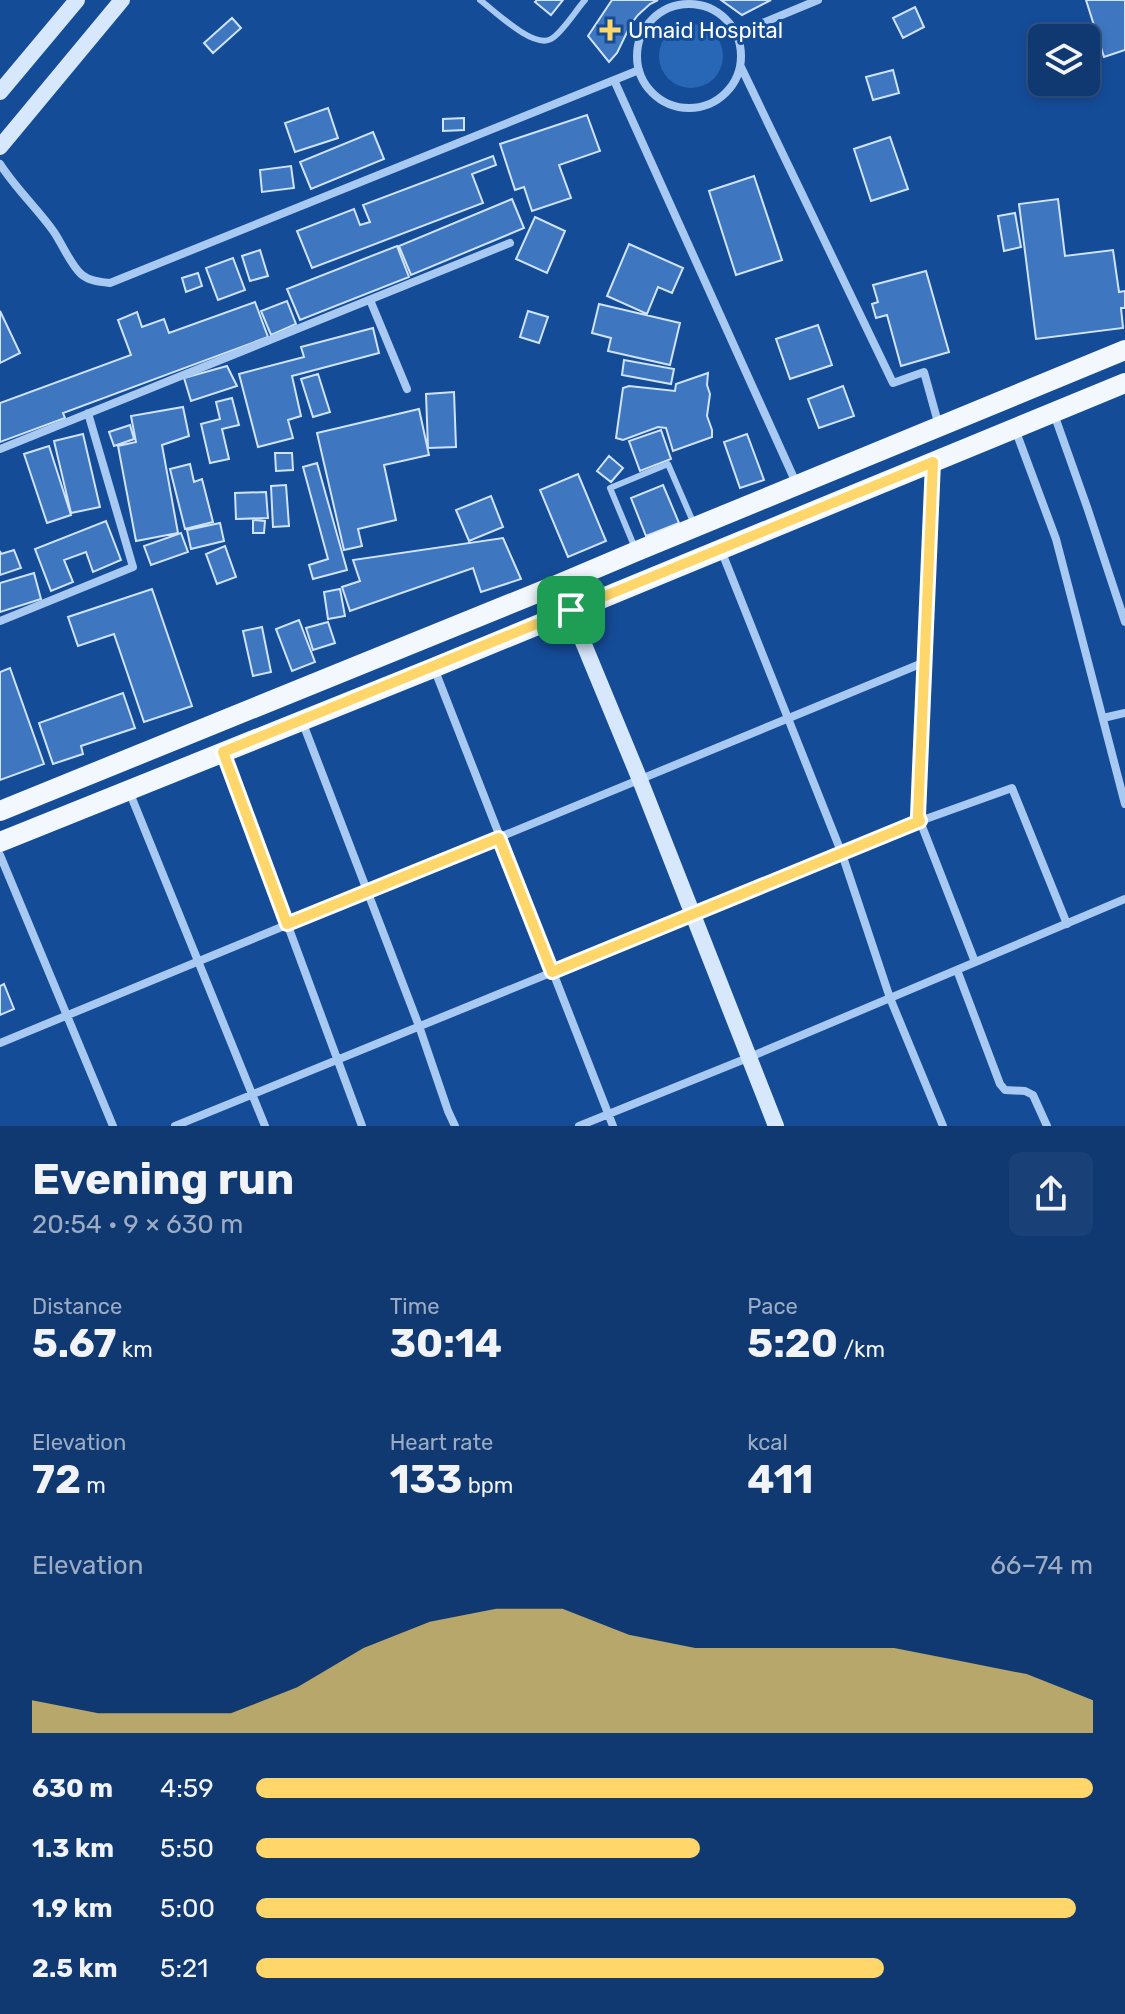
<!DOCTYPE html>
<html lang="en">
<head>
<meta charset="utf-8">
<style>
  body { margin:0; font-family:Rubik,sans-serif; background:#194077; color:#f1f3f6; height:100vh; display:flex; flex-direction:column; font-size:30px; white-space:nowrap }
  * { box-sizing:border-box; margin:0 }
  p { font-size:26px; color:#9cacc4 }
  .icon { flex:none; width:44px; height:44px; fill:none; stroke:currentColor; stroke-width:2; stroke-linecap:round; stroke-linejoin:round }
  .map { position:relative; height:1126px; overflow:hidden }
  .drawer { display:flex; flex-direction:column; background:#103972; flex:1 }
  .drawer>* { flex:none }
  .buttons { position:absolute; left:1028px; top:24px; display:grid; gap:16px }
  .buttons a { display:grid; place-items:center; width:72px; height:72px; border-radius:12px; background:#103972; box-shadow:0 4px 12px #0003,0 0 0 2px #305384; font-size:40px }
  .pin { position:absolute; display:grid; place-items:center; width:68px; height:68px; color:#fff; margin:-34px; border-radius:16px; box-shadow:0 4px 12px #0006 }
  .round { display:grid; place-items:center; flex:none; width:84px; height:84px; border-radius:12px; background:#194077 }
  .head { display:flex; align-items:center; justify-content:space-between; height:136px; padding:0 32px }
  h1 { font-size:44px; font-weight:700; line-height:60px }
  .stats { display:grid; grid-template-columns:repeat(3,1fr); gap:12px; height:136px; padding:8px 32px }
  .stats div { display:grid; align-content:center }
  .stats b { font-size:40px; font-weight:700 }
  .stats small { font-size:22px; font-weight:400 }
  .stats p { font-size:22px }
  .chart { height:224px; padding:16px 32px }
  .chart p { display:flex; justify-content:space-between }
  .chart svg { width:100%; height:144px; margin-top:8px; fill:#ffd669; opacity:.7 }
  ul { padding:0 32px; list-style:none; font-size:26px }
  li { display:grid; grid-template-columns:128px 96px 1fr; align-items:center; height:60px }
  li i { height:20px; border-radius:10px; background:#ffd669 }
  .map>svg:first-child { display:block }
</style>
</head>
<body>
<div class="map">
<svg width="1125" height="1126" viewBox="0 0 1125 1126">
  <rect width="100%" height="100%" fill="#154c98"/>
  <path fill="#2866b6" d="M659 56a32 32 0 1 1 64 0a32 32 0 1 1-64 0Z"/>
  <path fill="#3e76c0" stroke="#d0e3fc" stroke-width="2" d="M537,0H563L551,15L535,2Z
    M612,0H658L650,4L638,15L631,24L617,53L609,62L588,36Z
    M721,0H771L742,15Z
    M1086,0H1125V50L1104,57Z
    M915,7L924,27L903,38L893,18Z
    M232,18L241,28L213,53L204,43Z
    M893,70L899,93L873,100L866,77Z
    M328,108L338,138L295,152L285,123Z
    M587,115L600,151L559,165L571,198L532,211L524,187L515,190L500,144Z
    M464,118V130L443,131V119Z
    M373,132L384,159L311,189L300,162Z
    M890,137L908,189L871,201L854,149Z
    M493,156L496,165L472,174L483,203L312,268L297,231L354,209L360,225L370,222L363,205Z
    M291,166L294,188L262,192L260,170Z
    M754,176L782,260L736,275L709,191Z
    M512,199L524,228L411,275L399,246Z
    M1058,199L1065,256L1113,250L1119,292L1125,291V308H1121L1123,328L1036,339L1019,204Z
    M1015,213L1021,247L1004,251L998,216Z
    M535,217L565,231L547,273L516,259Z
    M629,244L683,268L672,293L658,287L647,314L607,296Z
    M397,246L409,277L300,320L287,289Z
    M260,250L268,276L250,281L242,256Z
    M233,258L245,290L218,300L206,268Z
    M926,271L949,352L901,366L887,315L876,318L872,304L878,302L873,285Z
    M198,273L202,286L186,292L182,278Z
    M287,301L296,324L271,335L261,311Z
    M255,302L268,337L63,413L65,418L0,442V403L131,355L118,320L137,312L142,327L164,319L169,333Z
    M599,304L680,323L670,365L608,351L611,338L592,333Z
    M0,311L20,353L0,363Z
    M528,311L548,317L539,343L520,337Z
    M818,325L832,365L790,379L776,339Z
    M373,328L379,353L292,376L301,416L288,420L293,438L258,447L239,374L304,357L301,347Z
    M624,360L674,369L671,384L622,375Z
    M227,366L237,386L191,401L184,378Z
    M708,373L707,385L710,394L707,416L712,430V437L673,451L666,428L658,427L623,440L616,438L623,388L629,386L675,391L676,384Z
    M318,374L330,412L313,417L301,379Z
    M843,386L854,416L819,428L808,399Z
    M454,392L456,447L428,448L426,394Z
    M232,398L239,425L222,429L229,459L210,463L201,424L220,419L216,402Z
    M183,407L189,436L162,445L178,533L136,541L118,446L136,442L131,416Z
    M419,409L429,455L384,465L396,520L358,529L362,546L344,550L317,433Z
    M130,425L134,439L114,446L109,432Z
    M661,430L671,459L640,471L629,441Z
    M83,434L100,507L71,513L54,441Z
    M747,434L764,480L740,488L724,442Z
    M49,446L71,515L47,523L24,454Z
    M275,453H292L293,470L276,471Z
    M609,456L623,468L611,482L597,471Z
    M317,463L347,570L313,579L309,565L328,559L303,467Z
    M190,464L194,482L202,479L213,522L185,529L170,469Z
    M578,474L606,541L568,557L540,490Z
    M286,485L289,526L273,527L271,486Z
    M663,485L679,523L646,536L631,498Z
    M266,492L268,518L236,519L235,493Z
    M491,496L503,527L469,541L456,510Z
    M253,520L265,521L264,533H253Z
    M106,521L121,560L93,572L86,552L64,560L73,582L51,591L35,549Z
    M220,523L224,541L191,549L187,530Z
    M181,533L188,552L151,565L144,546Z
    M503,538L521,579L481,592L473,568L350,611L342,587L360,581L353,560Z
    M225,546L236,577L217,584L206,554Z
    M14,550L21,568L0,575V551L1,554Z
    M34,573L41,599L0,612V583Z
    M152,589L192,706L144,722L114,634L78,646L68,617Z
    M340,589L345,616L328,619L324,592Z
    M299,620L315,662L292,671L276,629Z
    M328,622L335,643L313,650L306,628Z
    M262,627L271,672L253,676L243,631Z
    M10,668L44,764L0,780V672Z
    M123,693L135,728L81,746L83,754L53,764L39,723Z
    M4,984L14,1009L0,1015V986Z"/>
  <g fill="none" stroke-linecap="round" stroke-linejoin="round">
    <path stroke="#a8c9f2" stroke-width="6" d="M480,0C495,11 533,49 551,39C562,33 576,10 585,0
      M635,548L610,488L668,464L694,524"/>
    <path stroke="#a8c9f2" stroke-width="8" d="M637 56a52 52 0 1 1 104 0a52 52 0 1 1-104 0Z
      M736,34L818,0
      M741,67L893,383L924,372L939,426
      M614,80L797,485
      M0,164C16,189 37,208 54,232C62,244 71,265 81,274C89,281 100,282 110,283L639,70
      M370,300L407,389
      M1054,414L1087,507L1125,622
      M1015,429L1056,539L1125,804
      M0,449L510,243
      M933,462L918,816L975,962
      M721,550L842,854L920,821L1012,788L1067,924
      M0,621L133,567L88,413
      M434,668L613,1126
      M1103,718L1125,713
      M302,721L419,1026L448,1111L455,1126
      M224,753L362,1126
      M129,791L265,1126
      M0,855L113,1126
      M957,970L1000,1084L1005,1090L1025,1091L1033,1095L1047,1126
      M0,1043L925,662
      M175,1126L842,854L890,998L943,1126
      M579,1126L750,1057L1125,899"/>
    <path stroke="#d7e7fc" stroke-width="16" d="M0,92L77,0
      M0,147L122,0
      M559,584L640,780L776,1126"/>
    <path stroke="#f3f8ff" stroke-width="20" d="M0,811L559,584L637,551L1125,350
      M0,842L433,668L1125,383"/>
  </g>
  <g fill="none" stroke-linecap="round" stroke-linejoin="round">
    <defs>
      <path id="route" d="M933,462L918,816L920,821L552,972L499,838L287,924L223,752Z"/>
    </defs>
    <use href="#route" stroke="#fff" stroke-width="16"/>
    <use href="#route" stroke="#ffd669" stroke-width="10"/>
  </g>
  <path fill="#ffd669" stroke="#154c98" stroke-width="3" d="M606 18h8v8h8v8h-8v8h-8v-8h-8v-8h8z"/>
  <g text-anchor="middle" dominant-baseline="central" stroke-width="6" stroke-linejoin="round" paint-order="stroke">
    <g font-size="22" fill="#fff" stroke="#154c98" text-anchor="start">
      <text x="628" y="30">Umaid Hospital</text>
    </g>
  </g>
</svg>
<div class="buttons">
<a><svg class="icon" aria-label="layers" viewBox="0 0 24 24"><path d="M12 4l9 5-9 5-9-5zM3 14l9 5 9-5"/></svg></a>
</div>
<div class="pin" style="left:571px;top:610px;background:#1e9e55"><svg class="icon" aria-label="arrive" viewBox="0 0 24 24"><path d="M6 21V4h12l-3 4 3 4H6"/></svg></div>
</div>
<section class="drawer">
<div class="head"><div><h1>Evening run</h1><p>20:54 · 9 × 630 m</p></div><a class="round"><svg class="icon" aria-label="share" viewBox="0 0 24 24"><path d="M12 15V3M7 8l5-5 5 5M5 13v7h14v-7"/></svg></a></div>
<div class="stats">
<div><p>Distance</p><b>5.67<small> km</small></b></div>
<div><p>Time</p><b>30:14</b></div>
<div><p>Pace</p><b>5:20<small> /km</small></b></div>
</div>
<div class="stats">
<div><p>Elevation</p><b>72<small> m</small></b></div>
<div><p>Heart rate</p><b>133<small> bpm</small></b></div>
<div><p>kcal</p><b>411</b></div>
</div>
<div class="chart"><p><span>Elevation</span>66–74 m</p>
<svg viewBox="0 0 160 44" preserveAspectRatio="none"><path d="M0 44V34L10 38L20 38L30 38L40 30L50 18L60 10L70 6L80 6L90 14L100 18L110 18L120 18L130 18L140 22L150 26L160 34V44z"/></svg>
</div>
<ul>
<li><b>630 m</b>4:59<i style="width:100%"></i></li>
<li><b>1.3 km</b>5:50<i style="width:53%"></i></li>
<li><b>1.9 km</b>5:00<i style="width:98%"></i></li>
<li><b>2.5 km</b>5:21<i style="width:75%"></i></li>
</ul>
</section>
</body>
</html>
